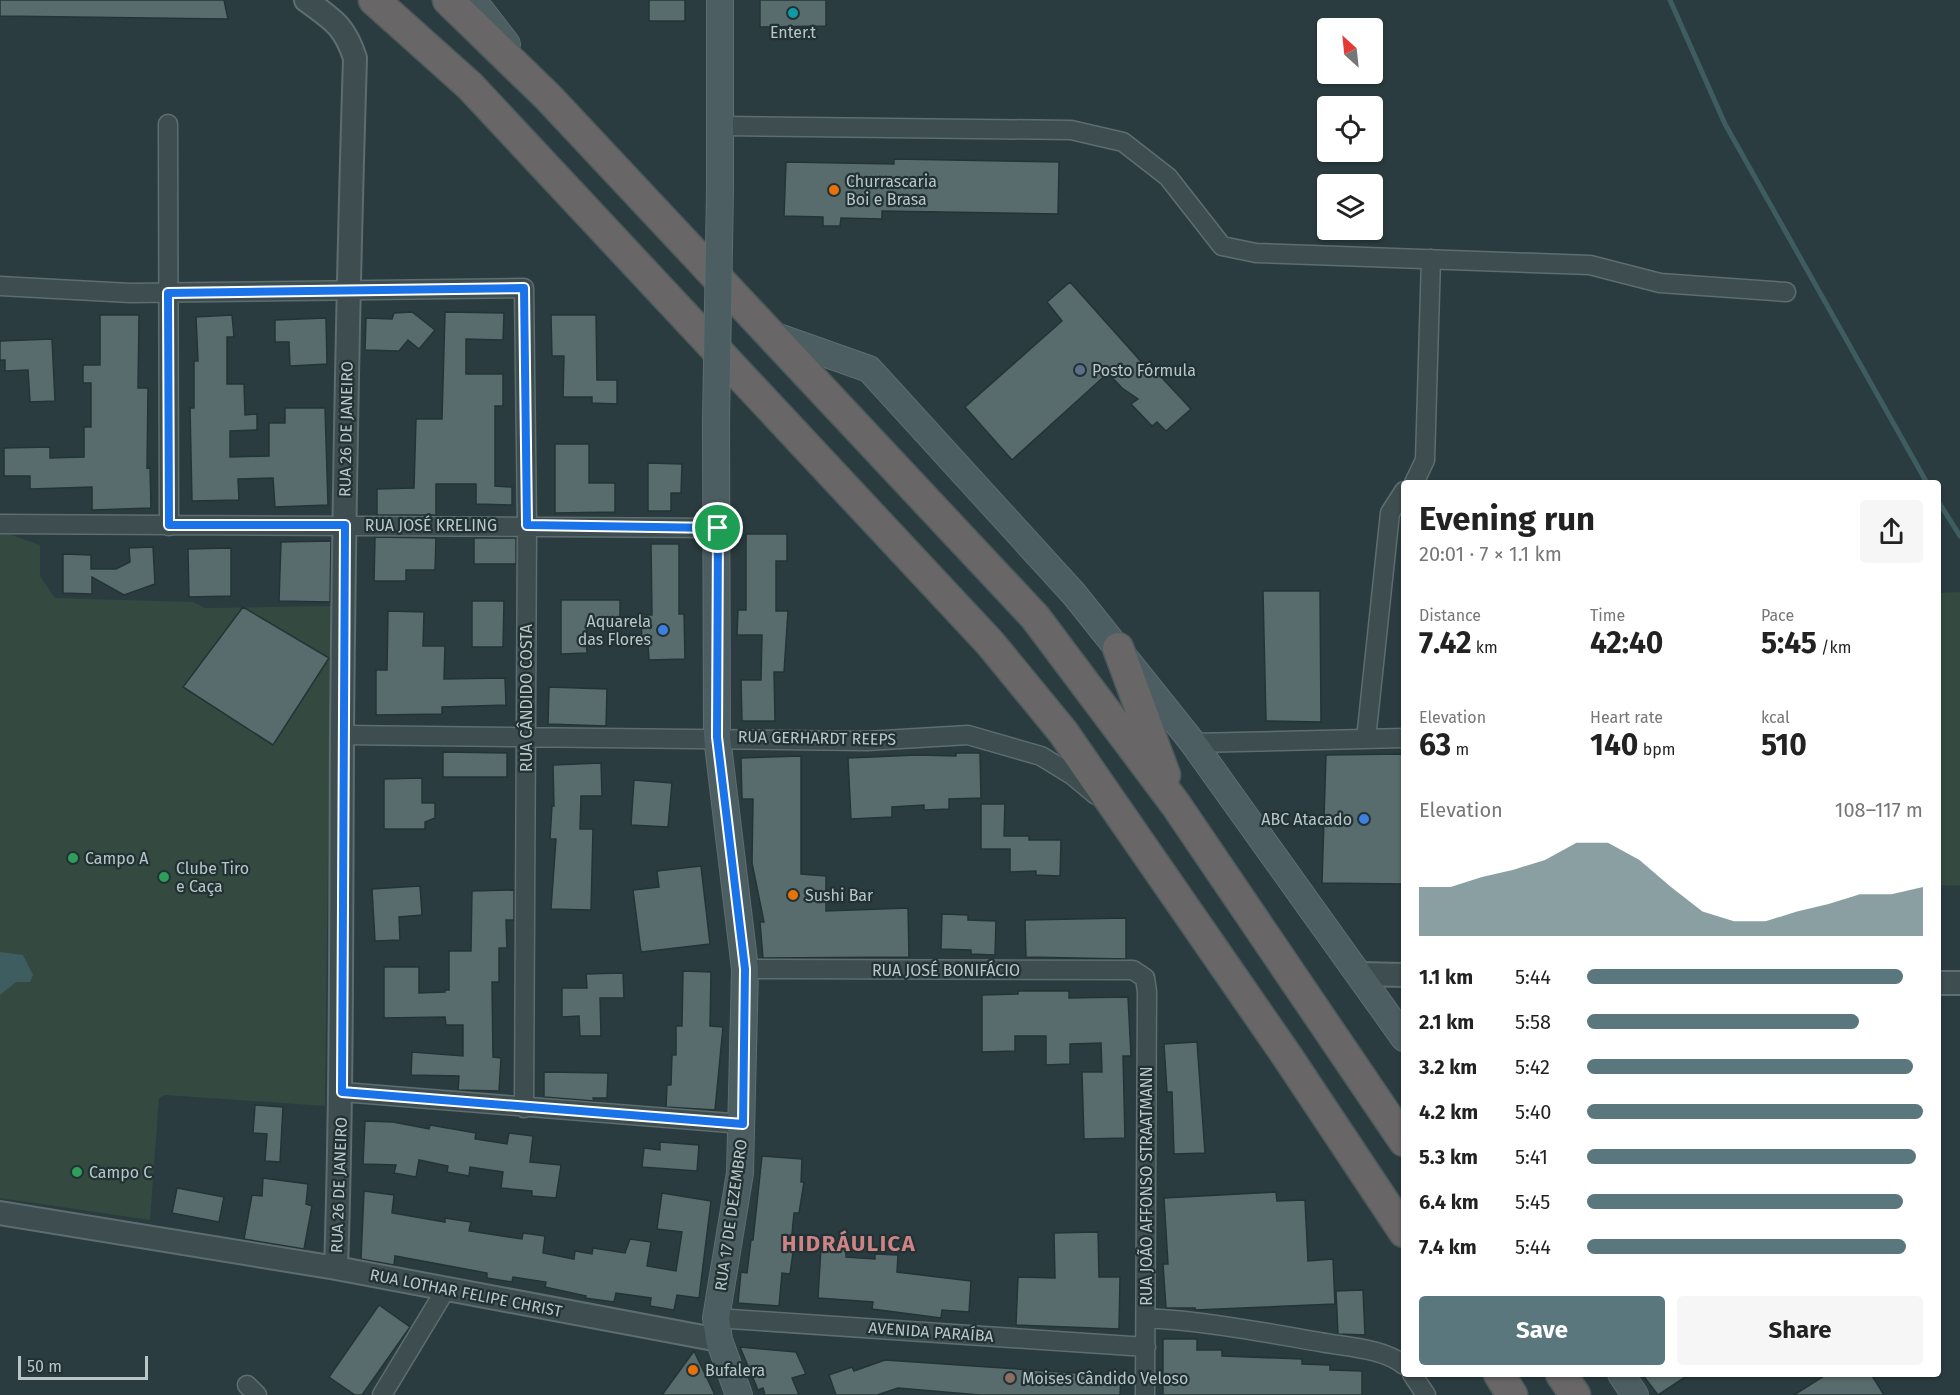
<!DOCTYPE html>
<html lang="en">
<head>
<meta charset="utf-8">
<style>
  body { margin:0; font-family:"Fira Sans",sans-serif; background:#f6f6f6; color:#222; height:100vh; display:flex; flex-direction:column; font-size:22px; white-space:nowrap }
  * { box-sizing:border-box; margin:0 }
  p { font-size:20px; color:#767676 }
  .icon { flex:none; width:33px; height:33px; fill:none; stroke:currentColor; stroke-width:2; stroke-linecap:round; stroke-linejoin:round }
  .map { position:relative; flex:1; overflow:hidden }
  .details { position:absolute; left:1401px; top:480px; width:540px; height:897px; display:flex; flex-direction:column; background:#fff; border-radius:6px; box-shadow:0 2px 4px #0004 }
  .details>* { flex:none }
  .needle { width:39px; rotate:333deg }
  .tools { position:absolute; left:1317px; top:18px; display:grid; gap:12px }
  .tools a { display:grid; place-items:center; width:66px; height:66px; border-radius:6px; background:#fff; box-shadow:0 2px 4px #0004; font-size:30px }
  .scale { position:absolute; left:18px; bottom:15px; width:130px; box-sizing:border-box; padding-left:6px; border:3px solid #bac7c9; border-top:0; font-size:16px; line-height:21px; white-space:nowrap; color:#bac7c9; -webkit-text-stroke:4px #223234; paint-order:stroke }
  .pin { position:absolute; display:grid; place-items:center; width:51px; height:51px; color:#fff; margin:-26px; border:3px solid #fff; border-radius:50%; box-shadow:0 2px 6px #0007 }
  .round { display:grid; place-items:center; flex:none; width:63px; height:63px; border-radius:6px; background:#f6f6f6 }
  .head { display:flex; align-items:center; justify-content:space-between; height:102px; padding:0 18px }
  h1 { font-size:33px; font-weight:700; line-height:45px }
  .metrics { display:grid; grid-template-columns:repeat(3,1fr); gap:9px; height:102px; padding:6px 18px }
  .metrics div { display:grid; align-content:center }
  .metrics b { font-size:30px; font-weight:700 }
  .metrics small { font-size:16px; font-weight:400 }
  .metrics p { font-size:16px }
  .chart { height:168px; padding:12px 18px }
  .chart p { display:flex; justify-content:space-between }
  .chart svg { width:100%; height:108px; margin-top:6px; fill:#59777c; opacity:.7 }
  .button { display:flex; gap:12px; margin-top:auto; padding:12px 18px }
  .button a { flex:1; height:69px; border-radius:6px; background:#59777c; color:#fff; font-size:24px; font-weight:700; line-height:69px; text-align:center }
  .button a+a { background:#f6f6f6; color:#222 }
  ul { padding:0 18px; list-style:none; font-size:20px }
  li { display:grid; grid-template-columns:96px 72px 1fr; align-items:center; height:45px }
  li i { height:15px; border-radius:8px; background:#59777c }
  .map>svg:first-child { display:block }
</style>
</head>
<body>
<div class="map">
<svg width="1960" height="1395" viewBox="0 0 1960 1395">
  <rect width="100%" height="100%" fill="#2a3c3f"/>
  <path fill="#34493f" d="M0,531L40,545V576L55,598L193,602L205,608L331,606L325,1106L165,1095L159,1098L150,1220L0,1198Z
    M1960,592V886L1938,885V593Z"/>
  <path fill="#3e5d61" d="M0,952L23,955L33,975L30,982H16L0,995Z"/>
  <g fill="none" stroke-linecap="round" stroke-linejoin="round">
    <path stroke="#3e5d61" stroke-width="5" d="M1670,0L1725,124L1927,483
      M1938,501L1960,536"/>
  </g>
  <path fill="#586c6e" stroke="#243436" stroke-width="1.5" d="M0,0H224L228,19L0,16Z
    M649,0H685V21H649Z
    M760,0H826V26L760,27Z
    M894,159L1059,162L1058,214L882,211V219L841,218L840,226H823V217L784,216L786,162L894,164Z
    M1070,282L1146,367L1150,365L1191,409L1166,431L1157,422L1152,426L1131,404L1138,399L1122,388L1108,373L1012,460L965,407L1062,321L1047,302Z
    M412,312L435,330L419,349L408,340L399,351L365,350L366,318L392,319L394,313Z
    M445,312L504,313L503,340L466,339V374H503V406H495V486L512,487V505L476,504V484H436V515H377V489L414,488L416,419H442Z
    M100,315H139L138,388H148L147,468L150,467L151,508L92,510V487L30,489V476H4V448L50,447V458L84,457V427H91V383H83V365H100Z
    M232,315L234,337H227V384H244L245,415L257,414V430L230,431V457L269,456V423H285V408H325L328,505L275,507L273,478L238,479L239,500L192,501L190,408H194V361H198L196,317Z
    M551,315H596L597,380H617V404L592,403V397H563L564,356H552Z
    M326,318L327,364L290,366L289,342H275V320Z
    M52,339L55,401L30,402L28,370L5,371V360H0V341Z
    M555,444H589V483H615V512L555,513Z
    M648,463L682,464L681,493H671V511H648Z
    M746,534H787V561H776V611H788L784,672H774L775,721H742L741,680H761L762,635H737L738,610H746Z
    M375,537L436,538L435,570H406V581H374Z
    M474,538H516V564H474Z
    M331,541L330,602L279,601L281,542Z
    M651,544H679V614H684L685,659L649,660L648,645L642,644L641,615H652Z
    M153,547L155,584L124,595L92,577V594L63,593V554L91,555V569H116L130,562L129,548Z
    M231,548V596L189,597L188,549Z
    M1263,591H1320L1321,722L1266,721Z
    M561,600H620V626H586L587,653L561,654Z
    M472,601H504L503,647H472Z
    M243,607L329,658L273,745L183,687Z
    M388,611L424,612L423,646H445L444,679L505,678L506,705L442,707V714L376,715V670H387Z
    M549,687L607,689L606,726L548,724Z
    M443,752L507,753V777H443Z
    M956,753H980L981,798L949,799V809L924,810V805L892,807V817L851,819L848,758L918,755L956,756Z
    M1404,754V884L1322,883L1326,755Z
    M801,756V874L826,876V911L908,908L909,957L763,958L760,922H764L752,863L753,799H742L741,758Z
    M601,763L602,796H581L580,829H593L591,910L551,909L556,839H550L552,806H554L553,765Z
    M422,778V803H435V818L425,822V829H384V779Z
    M634,780L672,783L668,827L631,825Z
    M981,804H1005L1004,836H1029V840H1061L1060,876L1036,875V871L1010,872V849H981Z
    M701,866L710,944L641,952L633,890L659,887L657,871Z
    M420,886L422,915L399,917L400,940L375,941L372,889Z
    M514,890V920H506L507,948H499V982H492L493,1057L501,1058L499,1091L458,1090L459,1076L411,1075L412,1052L463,1056V1025H446L445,1017L384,1018V967H419V993L445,992V990H449V951H471L472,891Z
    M942,914L968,915V920L996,921L995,955L971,954V950L941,949Z
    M1126,918V959L1026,957L1025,920Z
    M683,971L711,972L710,1026L723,1027L715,1110L666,1107L667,1085H671L672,1055H676V1026H682Z
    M623,973L624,998H600L601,1036H580L579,1016L562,1017V988H587L586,974Z
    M1018,991H1069V998L1128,997L1131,1056H1123L1125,1138L1084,1139L1082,1072H1102L1101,1043L1070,1044V1064L1046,1065V1036H1015V1051L982,1052V995L1018,994Z
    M1197,1042L1205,1153L1174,1154L1172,1092H1167L1164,1044Z
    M544,1072L608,1073L607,1098H593L594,1101L544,1097Z
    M255,1105L283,1107L280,1162L265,1161L267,1134L253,1133Z
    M365,1121L393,1122L429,1129L430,1125L476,1133L475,1139L507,1144L509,1133L533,1136L530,1162L561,1165L556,1198L532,1196V1191L501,1188L503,1172L470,1167L469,1176L447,1172L448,1166L419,1160L416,1177L394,1173L396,1165L363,1164Z
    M660,1142L699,1145L697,1171L642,1167L644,1148L660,1150Z
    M762,1156L802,1159L801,1182H804L799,1213H794L791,1245L794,1246L790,1274L782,1273L779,1306L738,1303L741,1272L747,1273L751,1240H753Z
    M263,1178L308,1184L306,1204L312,1206L304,1249L244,1239L252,1195L262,1196Z
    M177,1188L224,1197L219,1222L172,1213Z
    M364,1191L394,1195L392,1213L445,1222V1218L471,1222L469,1231L522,1239L523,1233L545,1236L543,1253L574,1259L575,1251L592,1254L593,1248L625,1253L630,1239L651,1242L647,1266L676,1271L682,1232L657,1229L662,1193L711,1201L699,1298L677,1295L674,1310L650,1306L651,1298L616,1293L614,1302L585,1298L586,1296L545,1287L546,1282L513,1277L512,1282L487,1278V1273L395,1256L394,1265L361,1259Z
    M1276,1192L1277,1201L1305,1200L1308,1261L1333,1259L1335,1304L1195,1310V1308H1166L1163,1264H1168L1164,1198Z
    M1098,1232L1099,1277H1120L1119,1329L1016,1325L1018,1277L1055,1278L1054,1233Z
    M821,1247L846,1249V1257L875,1259V1254L898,1255L897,1272L971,1281L969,1312L942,1310L941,1318L872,1309L873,1302L818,1298Z
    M1363,1290L1365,1335L1338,1334L1336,1291Z
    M379,1305L410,1327L362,1395H355L329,1377Z
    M1163,1339H1197V1350H1222V1356L1302,1359V1364L1330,1365V1370L1362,1371V1395H1163Z
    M740,1347L796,1352L806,1374L792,1378L799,1395H765L763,1388L758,1390Z
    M694,1351L715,1395H662Z
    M885,1360L1121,1376L1120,1395H980L898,1388L877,1395H836L829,1375L852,1367L854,1371Z
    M1642,1374H1690L1658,1395Z
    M1827,1374H1871L1884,1395H1794Z"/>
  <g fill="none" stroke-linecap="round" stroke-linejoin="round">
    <defs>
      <path id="minor" d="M168,124L169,526
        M722,126L1071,130L1123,142L1168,177L1222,246L1256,253L1590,265L1660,283L1786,292
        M0,286L130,293L524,288L527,525L524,1108
        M1414,483L1425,460L1431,259
        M0,524L718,528
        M342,735L867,741L968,735L1041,756L1072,775L1096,795
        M1366,739L1390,513L1404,491
        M1193,743L1404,738
        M745,969L1133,970L1145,978L1147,992L1145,1395
        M342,1092L743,1124
        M716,1318L1146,1347
        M1146,1318C1205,1321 1262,1332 1320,1342C1346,1347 1383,1348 1404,1365
        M1412,1374L1426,1395
        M247,1385L257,1395
        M382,1395L446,1289"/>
      <path id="tertiary" d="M306,0C333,20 344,25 355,58C348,283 344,508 342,733C341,911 342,1090 336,1268
        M1361,974L1404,975
        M1938,983H1960
        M0,1213L336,1268L719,1340"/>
      <path id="secondary" d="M473,0L507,44
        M720,0V190
        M767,333L869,369L1074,594L1193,743L1404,1038
        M716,421L717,737L745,969L740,1173L716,1318L719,1340L739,1395
        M1621,1374L1635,1395"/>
      <path id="trunk" d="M374,0L470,86L990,643L1063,732L1287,1056L1404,1232
        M448,0L548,97L1035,617L1176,805L1404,1141
        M1118,648L1165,775
        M1499,1374L1512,1395
        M1561,1374L1575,1395"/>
    </defs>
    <use href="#minor" stroke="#5e6d6f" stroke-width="21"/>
    <use href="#tertiary" stroke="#5e6d6f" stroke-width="26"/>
    <use href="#secondary" stroke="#5e6d6f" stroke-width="28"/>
    <use href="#trunk" stroke="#4b5a5c" stroke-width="33"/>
    <use href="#minor" stroke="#3e4d4f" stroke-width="18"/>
    <use href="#tertiary" stroke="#3e4d4f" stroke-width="22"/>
    <use href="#secondary" stroke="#4c5e61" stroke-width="26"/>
    <use href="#trunk" stroke="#686666" stroke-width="30"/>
    <defs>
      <path id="secondary-bridge" d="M716,421L720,190"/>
    </defs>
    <use href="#secondary-bridge" stroke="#5e6d6f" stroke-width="28" stroke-linecap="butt"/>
    <use href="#secondary-bridge" stroke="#4c5e61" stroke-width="26"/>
  </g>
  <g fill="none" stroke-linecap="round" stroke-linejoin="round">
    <defs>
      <path id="route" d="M524,288L527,525L718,528L717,737L745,969L743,1124L342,1092L345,525H169L168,293Z"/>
    </defs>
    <use href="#route" stroke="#fff" stroke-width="12"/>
    <use href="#route" stroke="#1a73e8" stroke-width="8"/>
  </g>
  <circle fill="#0f9aa8" stroke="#223234" stroke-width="2" cx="793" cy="13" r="6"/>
  <g fill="#e8710a" stroke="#223234" stroke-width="2">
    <circle cx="834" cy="190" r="6"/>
    <circle cx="793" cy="895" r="6"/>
    <circle cx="693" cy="1370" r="6"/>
  </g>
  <circle fill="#5c6f8a" stroke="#223234" stroke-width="2" cx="1080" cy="370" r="6"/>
  <g fill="#3f7fe0" stroke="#223234" stroke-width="2">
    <circle cx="663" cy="630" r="6"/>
    <circle cx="1364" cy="819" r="6"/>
  </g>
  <g fill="#2e9e5b" stroke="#223234" stroke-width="2">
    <circle cx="73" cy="858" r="6"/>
    <circle cx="164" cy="877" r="6"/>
    <circle cx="77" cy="1172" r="6"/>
  </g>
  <circle fill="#8d6e63" stroke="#223234" stroke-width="2" cx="1010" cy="1378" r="6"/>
  <g text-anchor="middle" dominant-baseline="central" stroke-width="4.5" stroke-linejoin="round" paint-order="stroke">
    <g font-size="16" fill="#bac7c9" stroke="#223234" text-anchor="start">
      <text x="793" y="32" text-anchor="middle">Enter.t</text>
      <text x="846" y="181">Churrascaria<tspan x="846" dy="18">Boi e Brasa</tspan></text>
      <text x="1092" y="370">Posto Fórmula</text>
      <text x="651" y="621" text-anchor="end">Aquarela<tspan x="651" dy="18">das Flores</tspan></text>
      <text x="1352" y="819" text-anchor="end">ABC Atacado</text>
      <text x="85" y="858">Campo A</text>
      <text x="176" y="868">Clube Tiro<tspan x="176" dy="18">e Caça</tspan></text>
      <text x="805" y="895">Sushi Bar</text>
      <text x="89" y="1172">Campo C</text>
      <text x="705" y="1370">Bufalera</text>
      <text x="1022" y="1378">Moises Cândido Veloso</text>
    </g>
    <g font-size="16" fill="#bac7c9" stroke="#223234">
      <text transform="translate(346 429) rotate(-89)">RUA 26 DE JANEIRO</text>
      <text x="431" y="525">RUA JOSÉ KRELING</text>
      <text transform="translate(526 698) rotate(-90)">RUA CÂNDIDO COSTA</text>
      <text transform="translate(817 738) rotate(1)">RUA GERHARDT REEPS</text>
      <text x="946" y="970">RUA JOSÉ BONIFÁCIO</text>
      <text transform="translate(339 1185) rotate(-88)">RUA 26 DE JANEIRO</text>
      <text transform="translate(1146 1186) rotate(-90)">RUA JOÃO AFFONSO STRAATMANN</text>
      <text transform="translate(731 1215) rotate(-82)">RUA 17 DE DEZEMBRO</text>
      <text transform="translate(466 1293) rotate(11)">RUA LOTHAR FELIPE CHRIST</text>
      <text transform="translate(931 1332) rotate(4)">AVENIDA PARAÍBA</text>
    </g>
    <g font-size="22" font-weight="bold" letter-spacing="1.5" fill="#ce8486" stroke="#223234">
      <text x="849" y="1243">HIDRÁULICA</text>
    </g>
  </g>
</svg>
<div class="tools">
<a><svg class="needle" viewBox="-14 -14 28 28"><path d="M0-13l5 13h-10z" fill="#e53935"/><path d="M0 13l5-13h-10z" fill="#767676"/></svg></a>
<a><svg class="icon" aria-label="locate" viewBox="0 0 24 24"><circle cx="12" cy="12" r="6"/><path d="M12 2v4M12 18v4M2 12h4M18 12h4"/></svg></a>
<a><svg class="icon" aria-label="layers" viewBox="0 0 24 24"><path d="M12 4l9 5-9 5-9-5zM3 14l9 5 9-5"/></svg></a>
</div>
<div class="scale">50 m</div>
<div class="pin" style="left:718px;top:528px;background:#1e9e55"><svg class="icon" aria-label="arrive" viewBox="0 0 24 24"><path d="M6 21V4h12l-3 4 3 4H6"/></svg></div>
<section class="details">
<div class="head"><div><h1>Evening run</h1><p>20:01 · 7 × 1.1 km</p></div><a class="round"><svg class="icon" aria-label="share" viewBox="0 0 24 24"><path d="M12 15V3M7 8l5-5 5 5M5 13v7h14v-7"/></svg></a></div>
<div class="metrics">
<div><p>Distance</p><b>7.42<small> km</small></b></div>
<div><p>Time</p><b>42:40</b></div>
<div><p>Pace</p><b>5:45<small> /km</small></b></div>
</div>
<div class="metrics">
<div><p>Elevation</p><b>63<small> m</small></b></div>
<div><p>Heart rate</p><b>140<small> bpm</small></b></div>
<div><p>kcal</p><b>510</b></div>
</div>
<div class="chart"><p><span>Elevation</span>108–117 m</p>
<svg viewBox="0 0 160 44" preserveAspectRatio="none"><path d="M0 44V24L10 24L20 20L30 17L40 13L50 6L60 6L70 13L80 24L90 34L100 38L110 38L120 34L130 31L140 27L150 27L160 24V44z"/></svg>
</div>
<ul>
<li><b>1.1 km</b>5:44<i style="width:94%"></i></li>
<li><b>2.1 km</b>5:58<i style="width:81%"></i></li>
<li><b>3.2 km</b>5:42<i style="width:97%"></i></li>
<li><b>4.2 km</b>5:40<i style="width:100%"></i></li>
<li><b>5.3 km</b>5:41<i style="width:98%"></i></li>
<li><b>6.4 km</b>5:45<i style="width:94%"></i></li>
<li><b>7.4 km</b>5:44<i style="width:95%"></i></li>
</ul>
<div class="button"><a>Save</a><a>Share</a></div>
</section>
</div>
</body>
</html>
